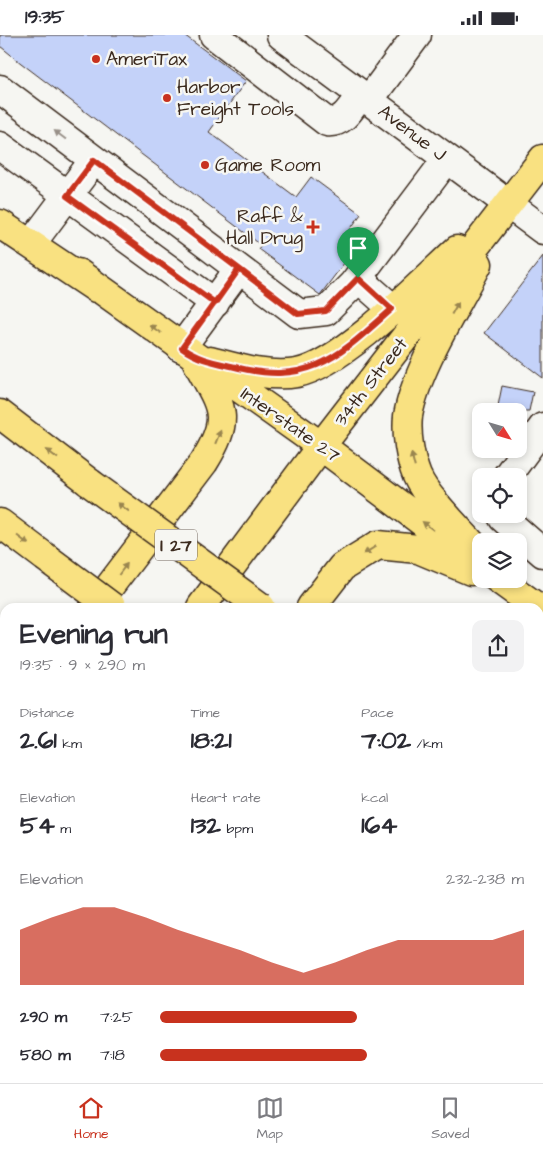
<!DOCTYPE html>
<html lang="en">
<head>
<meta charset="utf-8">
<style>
  body { margin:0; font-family:"Architects Daughter",sans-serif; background:#f2f2f3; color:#2b2b33; height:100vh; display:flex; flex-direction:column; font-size:19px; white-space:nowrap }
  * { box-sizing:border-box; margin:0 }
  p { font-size:16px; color:#7c7c81 }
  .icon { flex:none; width:28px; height:28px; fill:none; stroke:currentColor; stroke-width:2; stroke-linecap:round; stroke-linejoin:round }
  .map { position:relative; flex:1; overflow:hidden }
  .sheet { position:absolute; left:0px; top:568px; width:544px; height:481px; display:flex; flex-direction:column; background:#fff; border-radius:15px 15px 0 0; box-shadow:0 2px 8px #0003 }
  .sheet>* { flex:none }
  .needle { width:32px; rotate:127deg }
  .tools { position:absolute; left:472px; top:368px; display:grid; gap:10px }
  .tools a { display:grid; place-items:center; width:55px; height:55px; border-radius:10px; background:#fff; box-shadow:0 2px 8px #0003; font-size:25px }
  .pin { position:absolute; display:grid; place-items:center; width:42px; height:42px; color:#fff; margin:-51px -21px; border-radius:50% 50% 50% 0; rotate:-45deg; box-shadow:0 0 5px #0007 }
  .pin .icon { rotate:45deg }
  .round { display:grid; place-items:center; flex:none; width:52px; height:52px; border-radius:10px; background:#f2f2f3 }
  .summary { display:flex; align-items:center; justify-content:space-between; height:85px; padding:0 20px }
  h1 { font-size:28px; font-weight:700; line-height:38px }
  .figures { display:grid; grid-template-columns:repeat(3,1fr); gap:8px; height:85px; padding:5px 20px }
  .figures div { display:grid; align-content:center }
  .figures b { font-size:25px; font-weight:700 }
  .figures small { font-size:14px; font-weight:400 }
  .figures p { font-size:14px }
  .chart { height:140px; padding:10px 20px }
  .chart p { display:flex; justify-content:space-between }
  .chart svg { width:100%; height:90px; margin-top:5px; fill:#c8321e; opacity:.7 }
  ul { padding:0 20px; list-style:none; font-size:16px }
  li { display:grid; grid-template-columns:80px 60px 1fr; align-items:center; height:38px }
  li i { height:12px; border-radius:6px; background:#c8321e }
  .status { display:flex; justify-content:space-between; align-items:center; height:35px; padding:0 25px; background:#fff; direction:ltr }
  .status svg { height:14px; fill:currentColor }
  .dock { display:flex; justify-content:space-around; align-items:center; height:70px; border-top:1px solid #e1e1e2; background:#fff; font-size:14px; color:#7c7c81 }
  .dock a { display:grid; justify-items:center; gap:2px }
  .dock .current { color:#c8321e }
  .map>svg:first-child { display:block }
</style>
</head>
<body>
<div class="status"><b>19:35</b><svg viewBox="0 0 49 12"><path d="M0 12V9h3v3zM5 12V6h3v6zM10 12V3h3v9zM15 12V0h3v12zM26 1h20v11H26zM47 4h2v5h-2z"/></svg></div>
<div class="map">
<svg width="543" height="1048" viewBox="0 0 543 1048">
  <rect width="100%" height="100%" fill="#f6f6f2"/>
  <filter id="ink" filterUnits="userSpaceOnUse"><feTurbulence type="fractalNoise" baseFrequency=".02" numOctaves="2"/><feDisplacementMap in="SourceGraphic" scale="10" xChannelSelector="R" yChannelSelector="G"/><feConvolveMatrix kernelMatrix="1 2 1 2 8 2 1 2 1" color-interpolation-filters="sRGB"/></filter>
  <g filter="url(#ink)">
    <path fill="#c4d2f9" stroke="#3b2a1e" d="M0,0H184L246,46L209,97L296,162L311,142L361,179L342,206L354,215L320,260L258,214L261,210L21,28L0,11Z
      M543,221V343L484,298Z
      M502,351L533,357L529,376H497Z"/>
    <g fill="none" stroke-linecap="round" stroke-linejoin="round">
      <defs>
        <path id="minor" d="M214,0L327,87C344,89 352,71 361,59
          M281,0L543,195
          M0,54L299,279L326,276L353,249L447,124
          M369,65L417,0
          M0,111L215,268
          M34,205L94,125
          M358,243L392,273
          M181,313L239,234
          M507,441L543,392
          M501,479L503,483L543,518"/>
        <path id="major" d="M78,238L321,411L481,531
          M210,326C237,333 269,343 297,338C343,329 421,248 457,215
          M472,509C456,491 426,462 417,441C410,424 406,399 408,381C416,334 456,272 478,229
          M498,544L537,572
          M94,572L204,427C233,380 221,372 197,327
          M201,572L321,411L543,124
          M311,572L342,532L378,510L418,514L471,536
          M0,639H5
          M0,678L5,682
          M0,749L4,765L0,776
          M0,846L5,839
          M0,881L5,877
          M482,1044L487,1048"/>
        <path id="highway" d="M0,189L96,253
          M0,379L90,448
          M0,488L45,522
          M539,782L543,785
          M539,893L543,896"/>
      </defs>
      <use href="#minor" stroke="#3b2a1e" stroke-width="31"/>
      <use href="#major" stroke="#3b2a1e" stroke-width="31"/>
      <use href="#highway" stroke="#3b2a1e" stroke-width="31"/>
      <use href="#minor" stroke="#f6f6f2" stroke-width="28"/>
      <use href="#major" stroke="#f9e181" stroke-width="28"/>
      <use href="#highway" stroke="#f9e181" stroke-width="28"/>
      <defs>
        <path id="highway-bridge" d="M90,448L261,572
          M45,522L112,572"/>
      </defs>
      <use href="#highway-bridge" stroke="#3b2a1e" stroke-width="31" stroke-linecap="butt"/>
      <use href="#highway-bridge" stroke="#f9e181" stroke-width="28"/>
    </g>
    <defs><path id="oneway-solid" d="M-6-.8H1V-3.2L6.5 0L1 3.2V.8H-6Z" transform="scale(1.25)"/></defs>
    <use fill="#989088" href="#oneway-solid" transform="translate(60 100) rotate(-143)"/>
    <g fill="#9a8650">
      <use href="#oneway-solid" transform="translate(455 273) rotate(-61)"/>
      <use href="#oneway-solid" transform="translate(155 294) rotate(-145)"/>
      <use href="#oneway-solid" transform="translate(218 402) rotate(-68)"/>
      <use href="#oneway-solid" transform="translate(52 419) rotate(-143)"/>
      <use href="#oneway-solid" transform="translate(413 425) rotate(-104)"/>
      <use href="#oneway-solid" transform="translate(123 472) rotate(-144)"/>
      <use href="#oneway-solid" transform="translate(428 491) rotate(-143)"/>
      <use href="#oneway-solid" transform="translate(23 505) rotate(37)"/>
      <use href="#oneway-solid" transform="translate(370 515) rotate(148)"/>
      <use href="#oneway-solid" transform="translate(123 534) rotate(-53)"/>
    </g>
  </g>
  <g fill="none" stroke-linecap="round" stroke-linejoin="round" filter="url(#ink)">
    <defs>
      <path id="route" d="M358,243L326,276L298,279L239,234L215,268L67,161L94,125L239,234L182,313C197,324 213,327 231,331C309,352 337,323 392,274L358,243"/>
    </defs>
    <use href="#route" stroke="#fff" stroke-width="10"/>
    <use href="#route" stroke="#c8321e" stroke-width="6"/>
  </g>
  <g fill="#c8321e" stroke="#f6f6f2" stroke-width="2">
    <circle cx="96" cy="24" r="5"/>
    <circle cx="167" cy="63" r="5"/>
    <circle cx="205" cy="130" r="5"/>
    <path d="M310.5 184.5h5v5h5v5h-5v5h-5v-5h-5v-5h5z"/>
  </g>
  <g text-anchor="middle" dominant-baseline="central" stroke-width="5" stroke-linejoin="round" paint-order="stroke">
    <rect fill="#f6f6f2" stroke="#73675e" stroke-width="1" x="155" y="494.5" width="42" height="31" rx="4"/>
    <g font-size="18" font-weight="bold" fill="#3b2a1e">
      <text x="176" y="510">I 27</text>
    </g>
    <g font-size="19" fill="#3b2a1e" stroke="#f6f6f2" text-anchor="start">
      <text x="106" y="24">AmeriTax</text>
      <text x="177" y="52">Harbor<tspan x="177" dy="22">Freight Tools</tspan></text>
      <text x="215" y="130">Game Room</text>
      <text x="303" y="181" text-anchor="end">Raff &amp;<tspan x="303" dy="22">Hall Drug</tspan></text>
    </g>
    <g font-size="19" fill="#3b2a1e" stroke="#f6f6f2">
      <text transform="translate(412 98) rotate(37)">Avenue J</text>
      <text transform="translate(371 347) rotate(-52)">34th Street</text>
      <text transform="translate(290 390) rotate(35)">Interstate 27</text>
    </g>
  </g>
</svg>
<div class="tools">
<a><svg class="needle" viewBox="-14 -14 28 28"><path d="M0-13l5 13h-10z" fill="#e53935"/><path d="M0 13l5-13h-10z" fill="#7c7c81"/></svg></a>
<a><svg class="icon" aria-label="locate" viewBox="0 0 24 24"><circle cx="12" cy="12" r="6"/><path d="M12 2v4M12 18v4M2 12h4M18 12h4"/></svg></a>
<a><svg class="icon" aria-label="layers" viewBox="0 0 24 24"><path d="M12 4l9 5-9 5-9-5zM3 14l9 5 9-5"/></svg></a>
</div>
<div class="pin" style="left:358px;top:243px;background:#1e9e55"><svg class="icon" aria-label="arrive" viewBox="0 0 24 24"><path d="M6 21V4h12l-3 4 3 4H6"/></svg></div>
<section class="sheet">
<div class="summary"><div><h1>Evening run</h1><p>19:35 · 9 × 290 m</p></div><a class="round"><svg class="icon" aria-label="share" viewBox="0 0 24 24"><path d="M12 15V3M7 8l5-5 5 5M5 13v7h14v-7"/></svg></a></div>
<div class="figures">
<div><p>Distance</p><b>2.61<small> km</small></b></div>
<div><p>Time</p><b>18:21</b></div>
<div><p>Pace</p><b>7:02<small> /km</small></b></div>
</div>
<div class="figures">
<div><p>Elevation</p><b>54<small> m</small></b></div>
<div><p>Heart rate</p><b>132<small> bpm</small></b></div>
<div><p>kcal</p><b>164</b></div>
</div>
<div class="chart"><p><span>Elevation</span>232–238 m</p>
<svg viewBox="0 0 160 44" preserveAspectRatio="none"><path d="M0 44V17L10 11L20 6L30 6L40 11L50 17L60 22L70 27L80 33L90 38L100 33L110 27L120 22L130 22L140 22L150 22L160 17V44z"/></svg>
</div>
<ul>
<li><b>290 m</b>7:25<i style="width:54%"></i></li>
<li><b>580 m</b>7:18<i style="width:57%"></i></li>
</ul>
</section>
</div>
<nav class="dock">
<a class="current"><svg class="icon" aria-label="home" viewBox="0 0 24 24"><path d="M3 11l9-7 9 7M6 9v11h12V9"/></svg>Home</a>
<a><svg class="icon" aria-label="map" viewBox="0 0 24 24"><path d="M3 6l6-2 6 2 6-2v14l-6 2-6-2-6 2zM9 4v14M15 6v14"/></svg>Map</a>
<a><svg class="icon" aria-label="saved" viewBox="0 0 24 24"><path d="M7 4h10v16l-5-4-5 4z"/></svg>Saved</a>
</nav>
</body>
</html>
